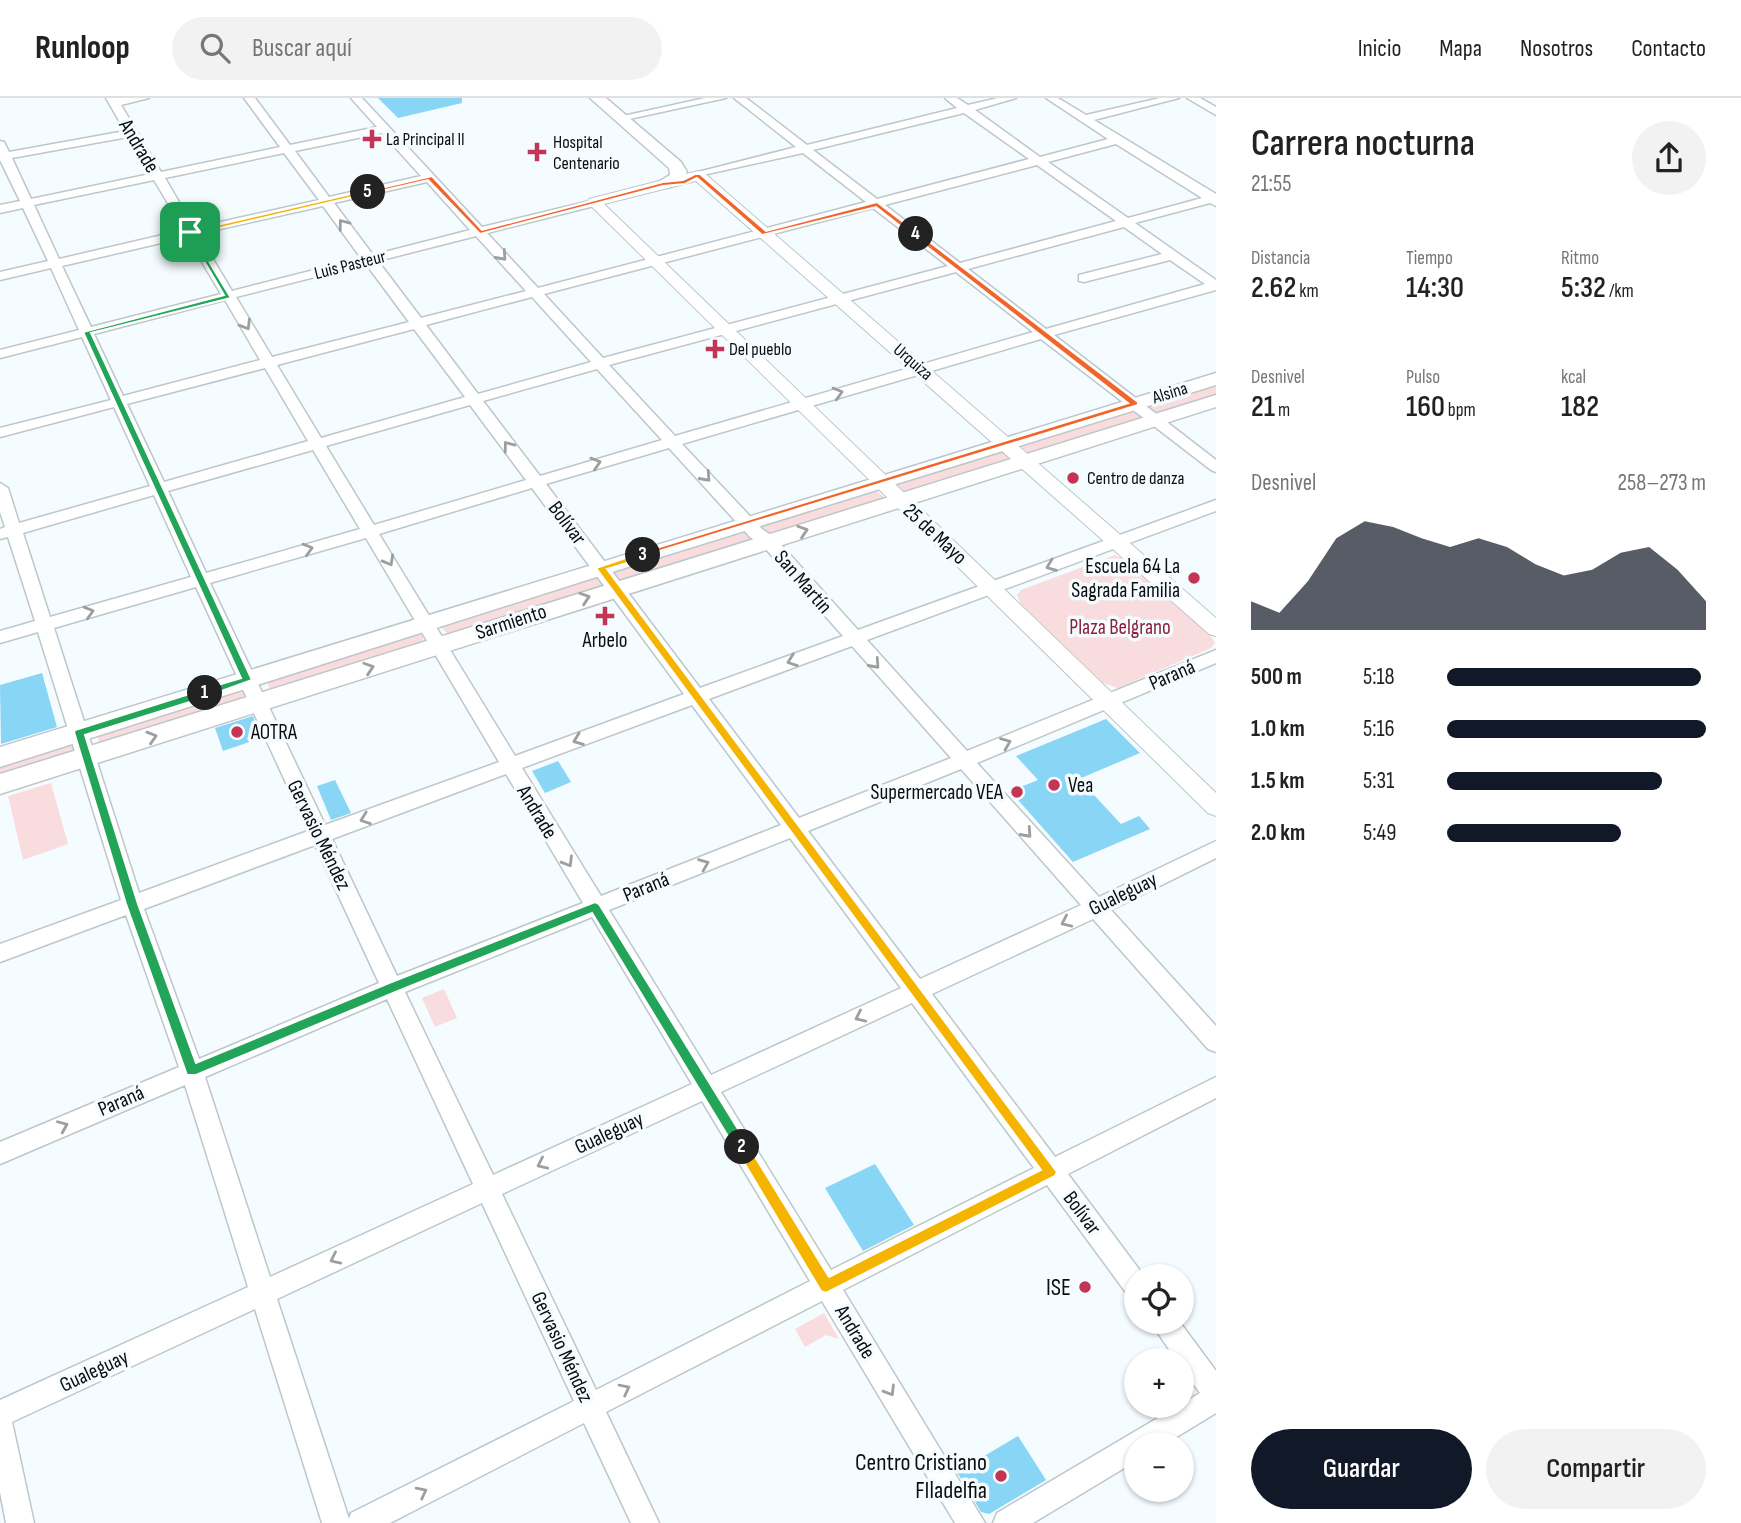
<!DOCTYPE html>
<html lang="es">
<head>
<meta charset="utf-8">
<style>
  body { margin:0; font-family:"Sofia Sans Condensed",sans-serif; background:#f2f2f2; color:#222; height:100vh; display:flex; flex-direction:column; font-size:26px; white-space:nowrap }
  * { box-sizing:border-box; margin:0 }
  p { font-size:23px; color:#767676 }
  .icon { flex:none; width:38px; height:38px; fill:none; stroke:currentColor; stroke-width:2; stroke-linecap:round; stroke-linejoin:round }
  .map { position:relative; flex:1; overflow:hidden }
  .panel { display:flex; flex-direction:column; background:#fff; width:525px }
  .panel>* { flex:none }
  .buttons { position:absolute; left:1124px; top:1166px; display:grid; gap:14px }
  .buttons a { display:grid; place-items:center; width:70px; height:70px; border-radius:50%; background:#fff; box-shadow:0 2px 5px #0004; font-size:35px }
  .pin { position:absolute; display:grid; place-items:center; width:60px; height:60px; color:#fff; margin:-30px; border-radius:14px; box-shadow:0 4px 10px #0006 }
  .km { position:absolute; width:35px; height:35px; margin:-18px; border-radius:50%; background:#222; color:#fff; font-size:19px; line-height:35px; text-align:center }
  .round { display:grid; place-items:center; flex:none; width:74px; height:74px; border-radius:37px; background:#f2f2f2 }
  .overview { display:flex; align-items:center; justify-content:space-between; height:119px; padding:0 35px }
  h1 { font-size:38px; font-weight:600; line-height:52px }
  .metrics { display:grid; grid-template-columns:repeat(3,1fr); gap:10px; height:119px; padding:7px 35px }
  .metrics div { display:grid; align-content:center }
  .metrics b { font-size:30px; font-weight:600 }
  .metrics small { font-size:19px; font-weight:400 }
  .metrics p { font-size:19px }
  .chart { height:196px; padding:14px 35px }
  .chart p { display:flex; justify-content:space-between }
  .chart svg { width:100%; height:126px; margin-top:7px; fill:#111827; opacity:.7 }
  .primary-button { display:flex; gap:14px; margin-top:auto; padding:14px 35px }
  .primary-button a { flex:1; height:80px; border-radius:42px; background:#111827; color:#fff; font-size:28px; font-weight:600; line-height:80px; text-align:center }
  .primary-button a+a { background:#f2f2f2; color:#222 }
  ul { padding:0 35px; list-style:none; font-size:23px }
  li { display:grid; grid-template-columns:112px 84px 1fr; align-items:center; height:52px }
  li i { height:18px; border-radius:9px; background:#111827 }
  header { display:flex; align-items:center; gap:42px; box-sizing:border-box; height:98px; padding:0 35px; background:#fff; border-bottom:2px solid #e0e0e0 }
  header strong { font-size:33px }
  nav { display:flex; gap:38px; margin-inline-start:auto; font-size:24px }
  .search { width:490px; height:63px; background:#f2f2f2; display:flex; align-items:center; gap:18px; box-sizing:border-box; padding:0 24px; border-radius:38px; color:#767676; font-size:26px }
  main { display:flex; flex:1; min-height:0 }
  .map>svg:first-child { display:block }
</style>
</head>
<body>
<header>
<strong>Runloop</strong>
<div class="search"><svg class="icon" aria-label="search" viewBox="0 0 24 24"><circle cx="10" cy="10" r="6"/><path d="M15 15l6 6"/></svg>Buscar aquí</div>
<nav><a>Inicio</a><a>Mapa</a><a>Nosotros</a><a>Contacto</a></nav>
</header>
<main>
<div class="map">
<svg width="1216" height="1425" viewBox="0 0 1216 1425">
  <rect width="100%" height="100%" fill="#f5fcff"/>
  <path fill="#f8dcde" d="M1216,287V298L1158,316L1148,308Z
    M1133,312L1145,320L1030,357L1020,348Z
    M1001,352L1010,361L905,395L894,387Z
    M874,392L883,398V402L769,438L760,429Z
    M746,433L751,439L750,443L623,483L614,476L615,472Z
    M1115,457L1121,460L1211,538L1215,545L1211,550L1118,590L1103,585L1020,505L1017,497L1021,492Z
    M598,478L603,485L601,489L450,538L442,530V527Z
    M419,535L423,539V544L272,593L268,588L269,582Z
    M239,592L244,596L243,603L99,646L98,640L102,635Z
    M67,647L72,648L74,654L0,681V667Z
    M51,685L68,746L23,762L8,698Z
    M444,891L457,920L435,929L422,900Z
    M824,1215L839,1241L826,1237L805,1249L795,1231Z"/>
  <path fill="#88d5f6" d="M378,0H462V5L398,20Z
    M42,575L57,629L1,646L0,587Z
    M253,618L261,640L223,653L215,630Z
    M1106,621L1140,655L1079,681L1121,726L1139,718L1150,731L1073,764L1010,693L1038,682L1016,658Z
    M558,663L571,684L545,695L532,673Z
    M335,682L351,715L331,722L317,688Z
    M875,1066L914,1127L863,1153L825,1090Z
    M1018,1338L1046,1382L989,1416L981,1414L957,1374Z"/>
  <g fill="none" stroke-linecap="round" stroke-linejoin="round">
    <defs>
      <path id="minor" d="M106,0H149L121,7L161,74L280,49L244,0H255L290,47L377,29L351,0H362L482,129L598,101V107L487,135L538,190L866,104L803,55L694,79V75L796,49L734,0H746L807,47L957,10L945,0H957L968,7L998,0H1016L975,12L1040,59L1108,41L1046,0H1058L1086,17L1160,0H1179L1094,22L1216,96V108L1210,105L1135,125L1216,182V192L1054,237L1216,362V374L1211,372L1041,241L682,346L762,431L775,440L858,532L1216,402V413L867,542L967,653L1216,552V565L977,665L1099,799L1216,743V760L1111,812L1216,928V954L1208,951L1093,821L932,896L1055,1059L1216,979V1000L1068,1076L1144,1178H1136V1199L1127,1196L1047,1087L843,1192L985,1425H955L822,1203L606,1314L659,1425H631L584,1325L390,1425H322L255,1211L12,1324L34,1425H6L0,1394V1302L248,1189L185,987L0,1066V1044L179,969L126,817L0,864V846L121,802L38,534L0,545V533L35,523L8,439L0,441V431L5,429L0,414V385L8,390L19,425L150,388L114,309L0,339V330L111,302L82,239L0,260V252L79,232L51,170L0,182V174L48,163L23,110L0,115V107L20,103L0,62V43L4,44L9,54L125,33ZM964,15L1029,61L877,101L813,52ZM382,35L421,78L329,99L295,53ZM128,39L150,76L31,101L12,60ZM1116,46L1202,100L1128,120L1048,64ZM284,55L319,102L194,130L165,80ZM1037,67L1116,123L960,165L885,107ZM154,82L184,132L59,161L34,107ZM427,84L470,132L373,157L334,105ZM323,108L361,160L232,193L198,136ZM873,110L948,168L603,260L544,196ZM1124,129L1162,156L1079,177V183L1084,184L1170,162L1205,186L1046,231L968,171ZM476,138L526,193L421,220L378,163ZM187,139L221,196L91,229L62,168ZM366,166L409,224L272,259L236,199ZM956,174L1033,234L675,338L609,267ZM532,199L591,264L478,296L426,227ZM225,202L260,262L123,298L94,236ZM414,231L465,299L321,340L277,267ZM265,270L308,343L164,384L127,306ZM597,271L662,342L540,378L483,303ZM470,307L526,382L374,427L326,348ZM669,350L750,439L763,448L843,538L700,590L546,386ZM313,352L360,431L206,475L168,393ZM532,390L684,596L515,658L379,436ZM154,397L191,479L50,519L23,435ZM366,440L499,664L325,727L210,485ZM196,489L308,733L139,795L54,530ZM852,548L951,660L799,720L709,601ZM692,607L781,727L601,798L522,670ZM961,671L1081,807L920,881L808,733ZM506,676L583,805L397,878L332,741ZM790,740L901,890L711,977L609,812ZM315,747L379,885L199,961L144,811ZM592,819L692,986L493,1077L405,894ZM387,901L473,1086L270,1179L205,979ZM912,905L1034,1070L831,1172L721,994ZM702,1003L810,1183L596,1292L502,1096ZM482,1105L574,1303L351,1415L349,1421L277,1201Z
        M705,0H726L620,23L614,20Z
        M1187,0H1200L1216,9V17Z
        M1150,1223H1179L1216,1273V1315L1165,1346H1136V1363L1033,1425H993L997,1415L1200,1295L1181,1269V1262H1176Z"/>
      <path id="tertiary" d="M698,73L703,74L1216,520V538L1209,536L696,83L604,106L1216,695V718L1208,715L587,104L589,101Z"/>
      <path id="secondary" d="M590,0H606L681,64L687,74C682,85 670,93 657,89L655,86L670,77L669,70Z
        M1216,275V287L609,475L0,669V649Z
        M1216,297V309L0,696V676Z"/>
    </defs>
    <use href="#minor" stroke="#bdc7cb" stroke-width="3"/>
    <use href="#tertiary" stroke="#bdc7cb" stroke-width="2"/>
    <use href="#secondary" stroke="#bdc7cb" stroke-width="3"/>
    <use href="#minor" fill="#fff" fill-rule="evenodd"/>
    <use href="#tertiary" fill="#fff" fill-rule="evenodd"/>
    <use href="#secondary" fill="#fff" fill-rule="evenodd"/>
  </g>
  <defs><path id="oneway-chevron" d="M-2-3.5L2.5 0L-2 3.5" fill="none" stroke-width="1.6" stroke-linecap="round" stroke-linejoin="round" transform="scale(1.75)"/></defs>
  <g stroke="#9d9f9f">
    <use href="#oneway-chevron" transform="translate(343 126) rotate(-127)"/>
    <use href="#oneway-chevron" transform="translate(502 158) rotate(48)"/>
    <use href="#oneway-chevron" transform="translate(246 227) rotate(59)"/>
    <use href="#oneway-chevron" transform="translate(838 295) rotate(-16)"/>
    <use href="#oneway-chevron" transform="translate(508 348) rotate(-127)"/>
    <use href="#oneway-chevron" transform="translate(596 365) rotate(-17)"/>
    <use href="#oneway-chevron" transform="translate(706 379) rotate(48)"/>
    <use href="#oneway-chevron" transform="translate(803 433) rotate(-18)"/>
    <use href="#oneway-chevron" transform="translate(308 451) rotate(-16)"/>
    <use href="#oneway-chevron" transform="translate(389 463) rotate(61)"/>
    <use href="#oneway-chevron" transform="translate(1051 468) rotate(159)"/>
    <use href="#oneway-chevron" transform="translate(585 500) rotate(-18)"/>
    <use href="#oneway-chevron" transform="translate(89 514) rotate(-16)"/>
    <use href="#oneway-chevron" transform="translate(792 563) rotate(160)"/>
    <use href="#oneway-chevron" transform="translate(875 566) rotate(48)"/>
    <use href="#oneway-chevron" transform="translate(369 570) rotate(-18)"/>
    <use href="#oneway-chevron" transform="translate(152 639) rotate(-17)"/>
    <use href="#oneway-chevron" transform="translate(578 642) rotate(159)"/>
    <use href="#oneway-chevron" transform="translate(1006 645) rotate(-22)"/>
    <use href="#oneway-chevron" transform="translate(365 721) rotate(160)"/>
    <use href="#oneway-chevron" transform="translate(1027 735) rotate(48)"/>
    <use href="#oneway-chevron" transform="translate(568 764) rotate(59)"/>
    <use href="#oneway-chevron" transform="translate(704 766) rotate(-22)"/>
    <use href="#oneway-chevron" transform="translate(1066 824) rotate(155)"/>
    <use href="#oneway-chevron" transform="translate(860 919) rotate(155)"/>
    <use href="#oneway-chevron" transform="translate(63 1028) rotate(-23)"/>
    <use href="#oneway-chevron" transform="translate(542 1066) rotate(155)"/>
    <use href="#oneway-chevron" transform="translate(335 1161) rotate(155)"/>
    <use href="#oneway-chevron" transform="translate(625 1291) rotate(-27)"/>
    <use href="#oneway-chevron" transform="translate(890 1293) rotate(59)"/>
    <use href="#oneway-chevron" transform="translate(422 1394) rotate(-27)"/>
  </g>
  <path fill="#22a559" stroke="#fff" stroke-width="2" d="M190,132L231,200L91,235L252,582L205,599L201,598V592L241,580L83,234L224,197L187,134Z"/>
  <path fill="#22a559" stroke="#fff" stroke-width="2" d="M205,591L209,592V598L85,637L138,806L196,965L389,885L595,804L599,806L746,1044V1053H737L592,815L398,893L196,977H187L126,806L74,634L75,632Z"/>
  <path fill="#f5b400" stroke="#fff" stroke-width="2" d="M643,454L648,457L647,459L607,471L1057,1074L1055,1078L826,1195L821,1193L737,1053V1044H746L829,1179L1041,1072L596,470Z"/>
  <path fill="#f0652b" stroke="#fff" stroke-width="2" d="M913,135H918L1138,304V307L640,459V455L1128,305L913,138Z"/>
  <path fill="#f0652b" stroke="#fff" stroke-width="2" d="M695,76H700L766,133L877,104L919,136L913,138L876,109L762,137L697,80L685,86L663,88L480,136L428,82L368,96L364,94L432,78L482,132L663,84L683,82Z"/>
  <path fill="#f5b400" stroke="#fff" stroke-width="2" d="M368,92L370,95L190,137L187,134Z"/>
  <g fill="#c43454" stroke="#f5fcff" stroke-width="2.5">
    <path d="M368.5 30.5h7v7h7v7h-7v7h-7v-7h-7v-7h7z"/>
    <path d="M533.5 43.5h7v7h7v7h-7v7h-7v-7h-7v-7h7z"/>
    <path d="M711.5 240.5h7v7h7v7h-7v7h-7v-7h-7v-7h7z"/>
    <circle cx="1073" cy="380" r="7"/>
    <circle cx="1194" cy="480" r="7"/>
    <path d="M601.5 507.5h7v7h7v7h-7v7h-7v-7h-7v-7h7z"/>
    <circle cx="237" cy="634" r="7"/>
    <circle cx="1054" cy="687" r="7"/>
    <circle cx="1017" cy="694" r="7"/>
    <circle cx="1085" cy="1189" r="7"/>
    <circle cx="1001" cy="1378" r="7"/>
  </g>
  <g text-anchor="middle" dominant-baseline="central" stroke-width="7" stroke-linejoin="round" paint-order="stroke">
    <g font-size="18" fill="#0b0e0f" stroke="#f5fcff" text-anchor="start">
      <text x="386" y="41">La Principal II</text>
      <text x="553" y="44">Hospital<tspan x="553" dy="21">Centenario</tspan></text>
      <text x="729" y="251">Del pueblo</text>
      <text x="1087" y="380">Centro de danza</text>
    </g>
    <g font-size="18" fill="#0b0e0f" stroke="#f5fcff">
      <text transform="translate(350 167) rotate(-14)">Luis Pasteur</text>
      <text transform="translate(913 264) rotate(41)">Urquiza</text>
      <text transform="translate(1170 295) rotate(-17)">Alsina</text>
    </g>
    <g font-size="21" fill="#0b0e0f" stroke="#f5fcff">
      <text transform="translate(139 48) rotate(59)">Andrade</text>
      <text transform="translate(567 425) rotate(53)">Bolívar</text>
      <text transform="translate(935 436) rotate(43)">25 de Mayo</text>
      <text transform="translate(803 484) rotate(49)">San Martín</text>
      <text transform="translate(511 524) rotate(-18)">Sarmiento</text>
      <text transform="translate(1172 577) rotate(-23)">Paraná</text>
      <text transform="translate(537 714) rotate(59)">Andrade</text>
      <text transform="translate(319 737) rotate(64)">Gervasio Méndez</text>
      <text transform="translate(646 789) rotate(-22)">Paraná</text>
      <text transform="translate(1123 796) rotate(-26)">Gualeguay</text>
      <text transform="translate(121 1003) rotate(-23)">Paraná</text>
      <text transform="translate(609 1035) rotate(-25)">Gualeguay</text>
      <text transform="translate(1082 1115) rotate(53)">Bolívar</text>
      <text transform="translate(855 1234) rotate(59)">Andrade</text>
      <text transform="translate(562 1249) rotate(65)">Gervasio Méndez</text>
      <text transform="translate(94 1273) rotate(-25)">Gualeguay</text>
    </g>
    <g font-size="21" fill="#0b0e0f" stroke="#f5fcff" text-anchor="end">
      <text x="1180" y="468">Escuela 64 La<tspan x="1180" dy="24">Sagrada Familia</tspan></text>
      <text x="605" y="542" text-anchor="middle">Arbelo</text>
      <text x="251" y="634" text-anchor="start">AOTRA</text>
      <text x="1068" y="687" text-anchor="start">Vea</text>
      <text x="1003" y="694">Supermercado VEA</text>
    </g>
    <g font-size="21" fill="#8b2139" stroke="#f5fcff">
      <text x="1120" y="529">Plaza Belgrano</text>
    </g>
    <g font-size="24" fill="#0b0e0f" stroke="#f5fcff" text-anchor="end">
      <text x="1071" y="1189">ISE</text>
      <text x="987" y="1364">Centro Cristiano<tspan x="987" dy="28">FIladelfia</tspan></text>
    </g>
  </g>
</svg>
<div class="buttons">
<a><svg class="icon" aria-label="locate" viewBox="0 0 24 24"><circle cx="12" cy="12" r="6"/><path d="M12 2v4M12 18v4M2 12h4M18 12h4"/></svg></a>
<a>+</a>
<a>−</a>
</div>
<div class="pin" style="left:190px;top:134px;background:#1e9e55"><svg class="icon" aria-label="arrive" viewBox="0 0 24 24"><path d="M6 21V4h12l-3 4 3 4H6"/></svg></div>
<b class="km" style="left:205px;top:595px">1</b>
<b class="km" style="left:742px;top:1049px">2</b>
<b class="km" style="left:643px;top:457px">3</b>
<b class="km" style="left:916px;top:136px">4</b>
<b class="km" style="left:368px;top:94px">5</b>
</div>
<section class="panel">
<div class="overview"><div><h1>Carrera nocturna</h1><p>21:55</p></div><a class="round"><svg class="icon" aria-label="share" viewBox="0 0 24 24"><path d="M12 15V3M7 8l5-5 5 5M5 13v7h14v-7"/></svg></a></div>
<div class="metrics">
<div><p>Distancia</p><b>2.62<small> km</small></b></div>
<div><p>Tiempo</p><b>14:30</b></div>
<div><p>Ritmo</p><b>5:32<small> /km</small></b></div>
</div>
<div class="metrics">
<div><p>Desnivel</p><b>21<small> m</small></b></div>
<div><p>Pulso</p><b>160<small> bpm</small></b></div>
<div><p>kcal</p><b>182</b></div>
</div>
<div class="chart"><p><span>Desnivel</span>258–273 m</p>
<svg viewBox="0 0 160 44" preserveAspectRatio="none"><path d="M0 44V34L10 38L20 27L30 12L40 6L50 8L60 12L70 15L80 12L90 15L100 21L110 25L120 23L130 17L140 15L150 23L160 34V44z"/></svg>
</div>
<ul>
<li><b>500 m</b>5:18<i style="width:98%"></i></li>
<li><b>1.0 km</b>5:16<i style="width:100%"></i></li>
<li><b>1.5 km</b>5:31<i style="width:83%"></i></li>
<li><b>2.0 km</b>5:49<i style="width:67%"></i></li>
</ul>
<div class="primary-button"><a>Guardar</a><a>Compartir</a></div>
</section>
</main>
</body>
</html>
